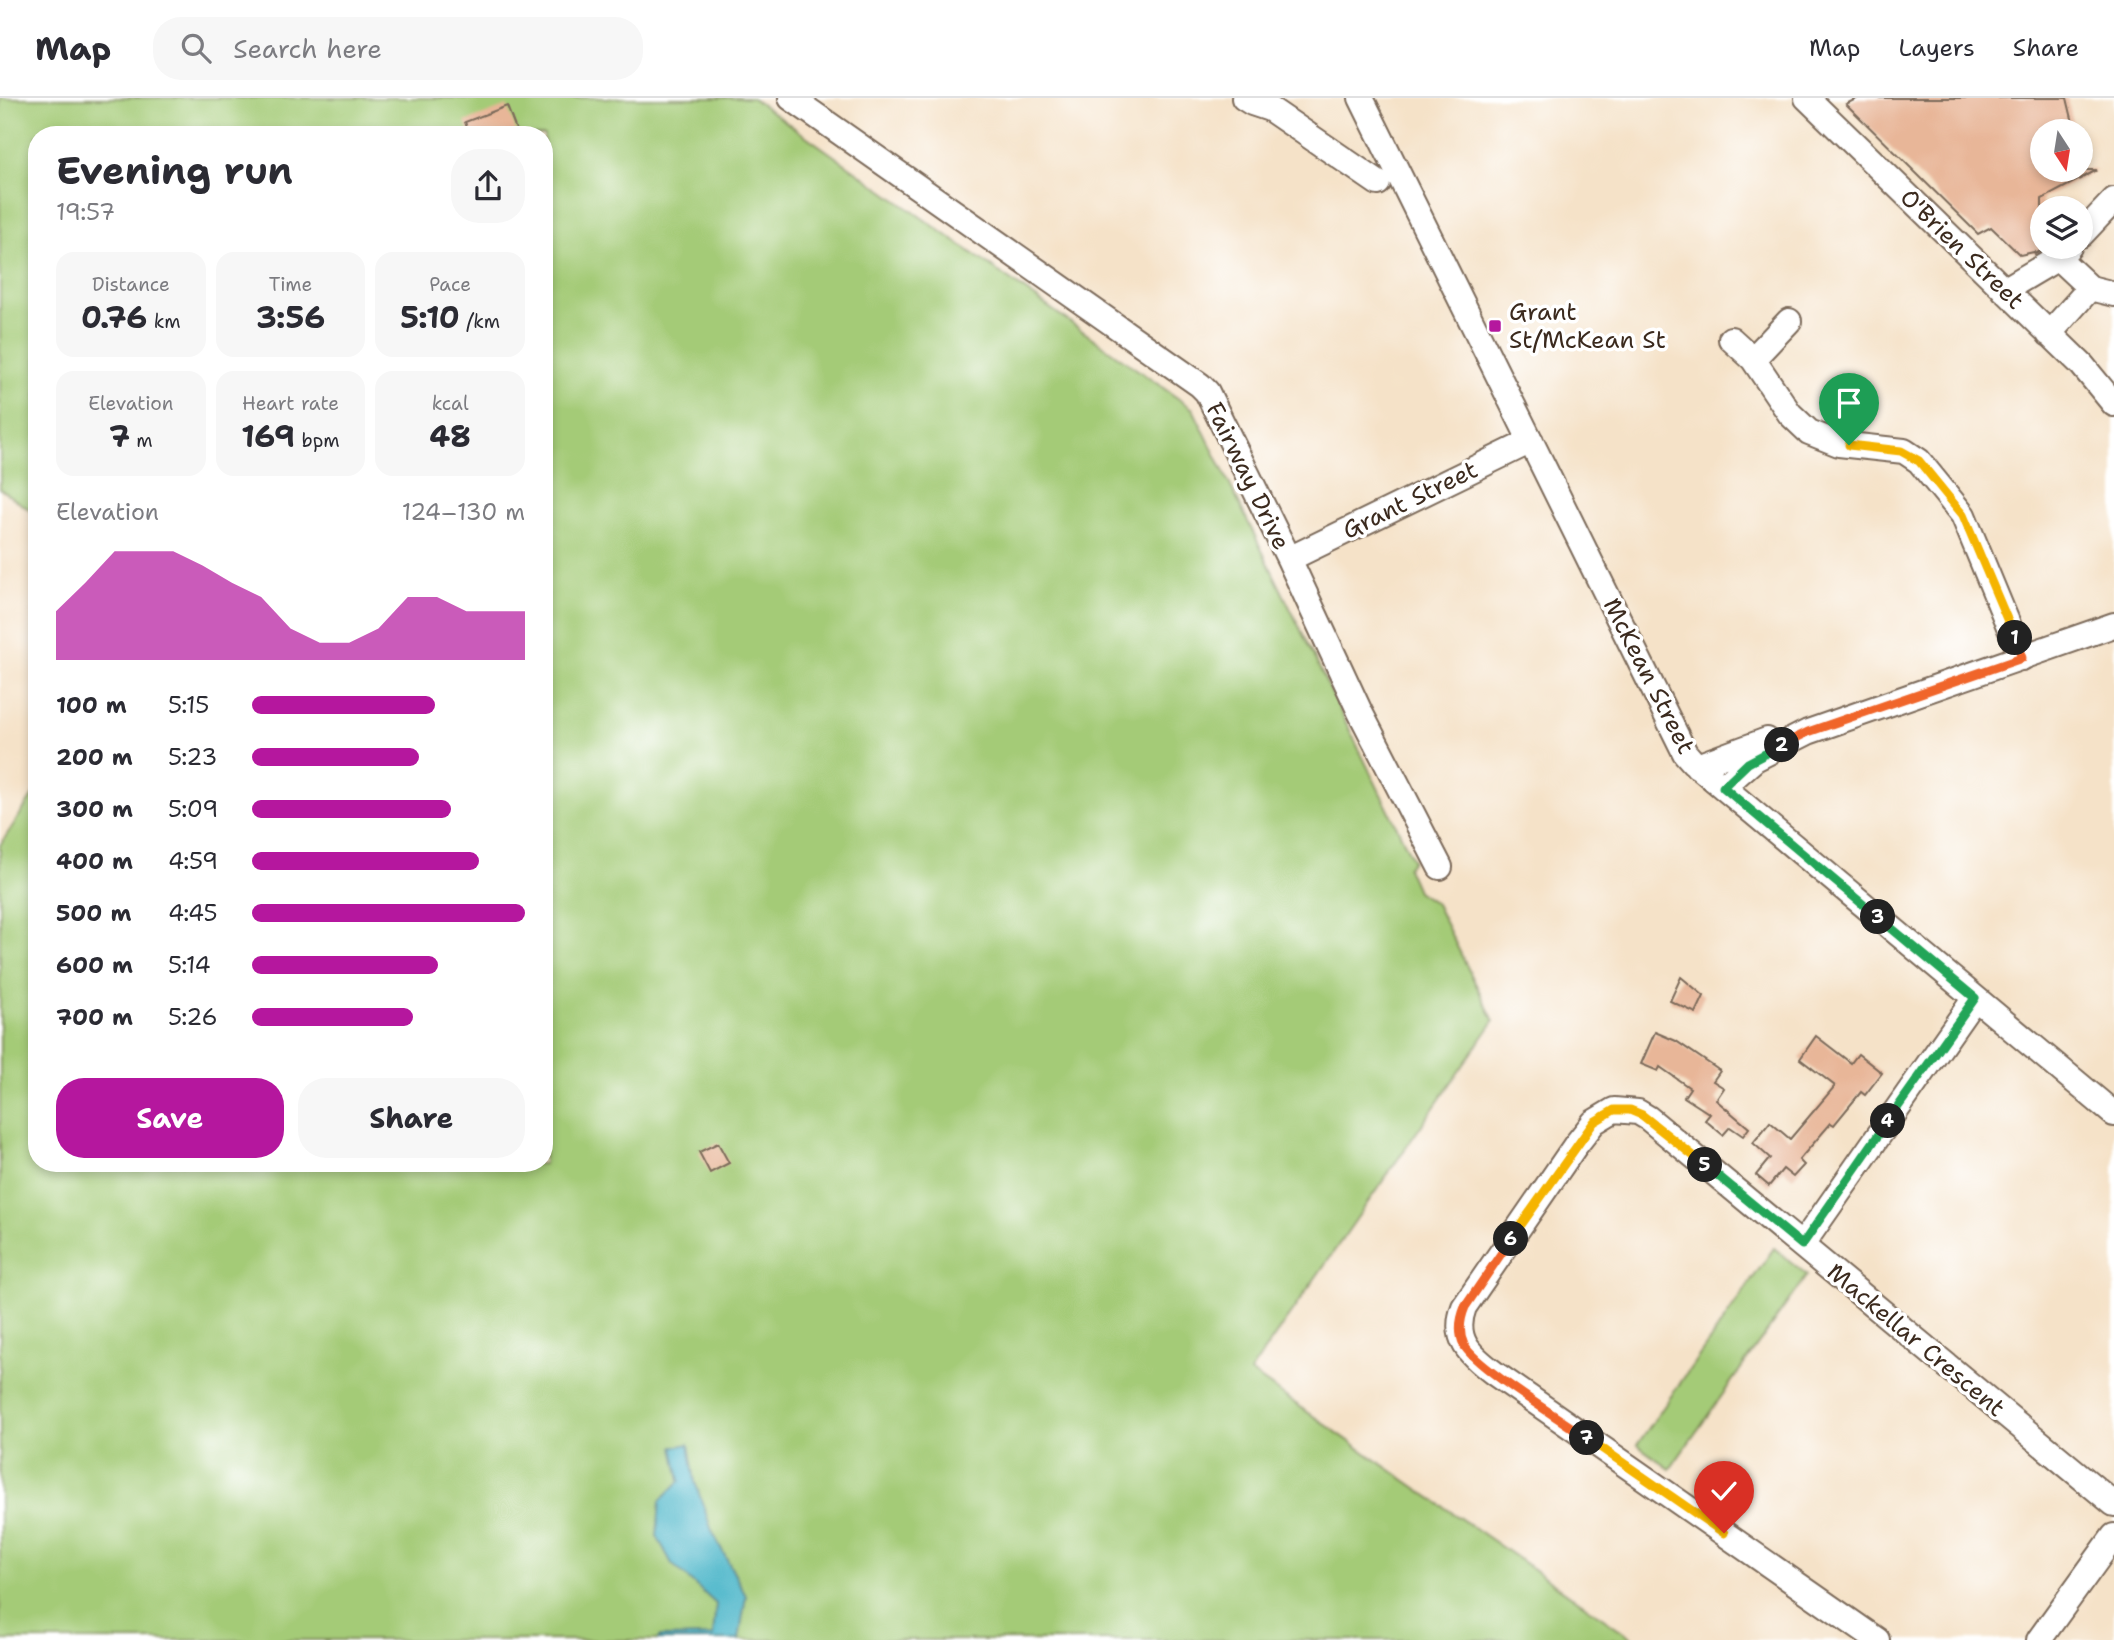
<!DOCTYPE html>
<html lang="en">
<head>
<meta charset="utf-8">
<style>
  body { margin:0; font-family:"Shantell Sans",sans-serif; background:#f7f7f7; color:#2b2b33; height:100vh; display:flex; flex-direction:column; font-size:26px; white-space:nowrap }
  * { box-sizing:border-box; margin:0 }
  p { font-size:23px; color:#7c7c81 }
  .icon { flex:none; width:38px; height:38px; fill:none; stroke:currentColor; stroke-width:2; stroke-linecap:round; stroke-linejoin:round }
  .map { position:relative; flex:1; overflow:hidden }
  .sheet { position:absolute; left:28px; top:28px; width:525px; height:1046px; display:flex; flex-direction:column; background:#fff; border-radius:28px; box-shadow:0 4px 10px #0003 }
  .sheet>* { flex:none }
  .needle { width:46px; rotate:168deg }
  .buttons { position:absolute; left:2030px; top:21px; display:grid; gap:14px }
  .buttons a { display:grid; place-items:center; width:63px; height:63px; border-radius:50%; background:#fff; box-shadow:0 4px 10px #0003; font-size:35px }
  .pin { position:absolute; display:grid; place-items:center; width:60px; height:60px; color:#fff; margin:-72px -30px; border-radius:50% 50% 50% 0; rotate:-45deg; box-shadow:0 0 7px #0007 }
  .pin .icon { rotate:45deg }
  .km { position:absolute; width:35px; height:35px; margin:-18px; border-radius:50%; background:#222; color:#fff; font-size:19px; line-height:35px; text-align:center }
  .round { display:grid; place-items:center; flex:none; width:74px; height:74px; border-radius:28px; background:#f7f7f7 }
  .head { display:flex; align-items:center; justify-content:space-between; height:119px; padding:0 28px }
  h1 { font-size:38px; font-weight:700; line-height:52px }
  .metrics { display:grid; grid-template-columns:repeat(3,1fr); gap:10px; height:119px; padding:7px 28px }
  .metrics div { display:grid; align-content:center; border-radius:18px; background:#f7f7f7; text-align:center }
  .metrics b { font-size:30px; font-weight:700 }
  .metrics small { font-size:19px; font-weight:400 }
  .metrics p { font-size:19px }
  .chart { height:196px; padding:14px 28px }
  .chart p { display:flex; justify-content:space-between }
  .chart svg { width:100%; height:126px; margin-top:7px; fill:#b5179e; opacity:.7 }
  .action { display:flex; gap:14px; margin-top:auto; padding:14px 28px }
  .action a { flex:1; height:80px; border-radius:28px; background:#b5179e; color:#fff; font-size:28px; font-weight:700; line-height:80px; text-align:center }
  .action a+a { background:#f7f7f7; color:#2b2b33 }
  ul { padding:0 28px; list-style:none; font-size:23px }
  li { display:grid; grid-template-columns:112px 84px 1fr; align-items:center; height:52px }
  li i { height:18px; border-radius:9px; background:#b5179e }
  header { display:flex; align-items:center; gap:42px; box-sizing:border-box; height:98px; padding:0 35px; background:#fff; border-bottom:2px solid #e1e1e2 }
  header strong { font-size:33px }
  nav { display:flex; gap:38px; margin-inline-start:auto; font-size:24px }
  .search { width:490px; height:63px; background:#f7f7f7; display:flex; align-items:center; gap:18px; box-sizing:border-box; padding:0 24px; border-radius:28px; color:#7c7c81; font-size:26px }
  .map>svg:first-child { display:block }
</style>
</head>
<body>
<header>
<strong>Map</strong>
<div class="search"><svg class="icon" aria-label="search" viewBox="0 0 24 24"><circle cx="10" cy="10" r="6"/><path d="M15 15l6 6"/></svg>Search here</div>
<nav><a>Map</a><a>Layers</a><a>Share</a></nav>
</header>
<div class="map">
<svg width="2114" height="1542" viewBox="0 0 2114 1542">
  <rect width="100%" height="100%" fill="#fff"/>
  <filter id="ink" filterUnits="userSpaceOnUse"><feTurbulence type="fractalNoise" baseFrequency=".0143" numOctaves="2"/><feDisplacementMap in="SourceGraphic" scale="14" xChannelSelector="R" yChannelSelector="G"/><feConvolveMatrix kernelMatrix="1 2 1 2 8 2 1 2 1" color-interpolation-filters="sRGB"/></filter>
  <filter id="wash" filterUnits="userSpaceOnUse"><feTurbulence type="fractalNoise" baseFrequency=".00686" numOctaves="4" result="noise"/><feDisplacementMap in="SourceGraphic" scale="28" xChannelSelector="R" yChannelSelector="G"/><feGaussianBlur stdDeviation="1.57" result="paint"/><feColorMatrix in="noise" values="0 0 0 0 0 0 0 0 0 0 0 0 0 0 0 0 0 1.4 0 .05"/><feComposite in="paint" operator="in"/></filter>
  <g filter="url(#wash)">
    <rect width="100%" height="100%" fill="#f5e2c8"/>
    <path fill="#a4cb77" stroke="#707a4a" stroke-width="2" d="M0,0H752L1193,311L1413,762L1407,770L1417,793L1436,806L1494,923L1250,1274L1635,1542H0V747L37,691V1066H544V37H37V417L0,391Z
      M1774,1150L1807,1177L1670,1371L1637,1347Z"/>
    <path fill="#4cb6c9" stroke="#447074" stroke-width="2" d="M689,1346L695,1384L712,1433L746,1498L739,1542H658L660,1539L713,1538L716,1506L672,1466L657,1438L660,1403L680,1383L673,1349Z"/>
    <g id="blocks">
      <path fill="#e8b698" d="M1858,0H2067L2075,33H2042V72H2097L2042,101V149H2048L2035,156L2034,154L2020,157L1991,129L1978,136L1846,6Z
        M507,8L518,37H470L465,24Z
        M1681,879L1704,898L1696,915L1670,903Z
        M1655,934L1676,943L1720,973L1713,983L1724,990L1716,1002L1749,1030L1743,1038L1730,1029L1723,1037L1705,1022L1710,1016L1684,999L1690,990L1660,969L1658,973L1641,966Z
        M1816,938L1851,965L1858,956L1882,975L1865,997L1861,994L1834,1027L1831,1025L1799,1062L1804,1067L1793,1079L1783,1071L1769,1088L1756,1077L1770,1060L1753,1045L1770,1024L1790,1041L1835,988L1800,961Z
        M718,1045L729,1065L710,1075L699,1054Z"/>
    </g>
  </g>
  <g filter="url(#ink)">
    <use href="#blocks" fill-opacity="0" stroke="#7c6a5a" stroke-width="2"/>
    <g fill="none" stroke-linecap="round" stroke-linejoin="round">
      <defs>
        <path id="minor" d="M791,0L1200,287L1207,294L1289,461L1360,614L1440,769
          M1244,0L1252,5L1270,11L1378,85
          M1361,0L1685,655L1693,664L2114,1016
          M1807,0L2082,267L2114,306
          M2081,137L2114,102
          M2069,149L2058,160L2090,190L2114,196
          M2004,192L2058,160
          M2049,236L2090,190
          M1731,241L1753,261L1790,316L1809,334L1839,346L1904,353L1919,363L1963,417L2022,560
          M1753,261L1789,223
          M1289,461L1531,343
          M1697,668L1767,642
          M1723,689L1755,661L1808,634L2114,527
          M1802,1147L1975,900
          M1877,1542L1494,1275C1470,1257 1452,1241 1464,1209L1575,1048L1594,1024L1614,1012L1638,1014L1648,1020L2114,1406
          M2039,1542L2114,1438"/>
      </defs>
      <use href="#minor" stroke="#7c6a5a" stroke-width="28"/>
      <use href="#minor" stroke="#fff" stroke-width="24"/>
    </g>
  </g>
  <g fill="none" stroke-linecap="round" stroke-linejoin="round" filter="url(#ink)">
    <defs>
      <path id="split-1" d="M1849,347L1901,353L1919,363L1963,417L2015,540"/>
      <path id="split-2" d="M1782,647L1808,634L2022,560L2015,540"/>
      <path id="split-3" d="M1782,647L1748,665L1723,689L1878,819"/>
      <path id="split-4" d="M1878,819L1975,900L1888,1023"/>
      <path id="split-5" d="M1705,1067L1802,1147L1888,1023"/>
      <path id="split-6" d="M1511,1141L1594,1024L1614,1012H1630L1642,1017L1705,1067"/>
      <path id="split-7" d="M1511,1141L1465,1209C1460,1221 1458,1234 1464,1247C1475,1269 1563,1322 1587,1340"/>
      <path id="split-8" d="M1587,1340L1724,1435"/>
    </defs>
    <use href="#split-1" stroke="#fff" stroke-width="14"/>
    <use href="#split-2" stroke="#fff" stroke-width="14"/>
    <use href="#split-3" stroke="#fff" stroke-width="14"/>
    <use href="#split-4" stroke="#fff" stroke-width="14"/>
    <use href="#split-5" stroke="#fff" stroke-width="14"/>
    <use href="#split-6" stroke="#fff" stroke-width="14"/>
    <use href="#split-7" stroke="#fff" stroke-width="14"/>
    <use href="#split-8" stroke="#fff" stroke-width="14"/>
    <use href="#split-1" stroke="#f5b400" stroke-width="9"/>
    <use href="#split-2" stroke="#f0652b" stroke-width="9"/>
    <use href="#split-3" stroke="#22a559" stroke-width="9"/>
    <use href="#split-4" stroke="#22a559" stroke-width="9"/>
    <use href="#split-5" stroke="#22a559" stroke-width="9"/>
    <use href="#split-6" stroke="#f5b400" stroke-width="9"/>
    <use href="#split-7" stroke="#f0652b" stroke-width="9"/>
    <use href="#split-8" stroke="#f5b400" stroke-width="9"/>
  </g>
  <rect fill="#b5179e" stroke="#fff" stroke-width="2.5" x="1488" y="221" width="14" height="14" rx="3.5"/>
  <g text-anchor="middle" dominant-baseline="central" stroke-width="7" stroke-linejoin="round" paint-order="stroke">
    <g font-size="24" fill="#3b2a1e" stroke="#fff">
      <text transform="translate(1962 151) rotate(44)">O'Brien Street</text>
      <text transform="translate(1248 378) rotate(64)">Fairway Drive</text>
      <text transform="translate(1410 402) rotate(-26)">Grant Street</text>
      <text transform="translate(1649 578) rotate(63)">McKean Street</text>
      <text transform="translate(1916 1242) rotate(40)">Mackellar Crescent</text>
    </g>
    <g font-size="24" fill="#3b2a1e" stroke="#fff" text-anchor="start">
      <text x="1509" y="214">Grant<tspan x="1509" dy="28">St/McKean St</tspan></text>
    </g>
  </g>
</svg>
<div class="buttons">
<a><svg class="needle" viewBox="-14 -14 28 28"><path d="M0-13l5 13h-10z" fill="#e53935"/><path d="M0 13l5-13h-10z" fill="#7c7c81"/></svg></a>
<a><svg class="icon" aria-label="layers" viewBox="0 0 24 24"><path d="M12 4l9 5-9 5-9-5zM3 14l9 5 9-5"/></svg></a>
</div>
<div class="pin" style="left:1849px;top:347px;background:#1e9e55"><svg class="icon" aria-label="arrive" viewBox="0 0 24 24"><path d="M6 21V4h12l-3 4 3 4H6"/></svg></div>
<div class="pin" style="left:1724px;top:1435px;background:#d93025"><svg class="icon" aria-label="check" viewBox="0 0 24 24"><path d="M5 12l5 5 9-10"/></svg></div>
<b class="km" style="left:2015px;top:540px">1</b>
<b class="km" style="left:1782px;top:647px">2</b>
<b class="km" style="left:1878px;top:819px">3</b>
<b class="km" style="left:1888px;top:1023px">4</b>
<b class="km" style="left:1705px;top:1067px">5</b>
<b class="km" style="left:1511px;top:1141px">6</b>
<b class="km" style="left:1587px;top:1340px">7</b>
<section class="sheet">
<div class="head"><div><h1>Evening run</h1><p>19:57</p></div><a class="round"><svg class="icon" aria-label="share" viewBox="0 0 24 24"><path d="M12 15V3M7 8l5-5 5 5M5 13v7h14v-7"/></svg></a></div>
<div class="metrics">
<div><p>Distance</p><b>0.76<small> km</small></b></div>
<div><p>Time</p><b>3:56</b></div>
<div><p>Pace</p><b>5:10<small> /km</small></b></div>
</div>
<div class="metrics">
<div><p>Elevation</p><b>7<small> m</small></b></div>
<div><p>Heart rate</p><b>169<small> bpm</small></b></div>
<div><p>kcal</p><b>48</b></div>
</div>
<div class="chart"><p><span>Elevation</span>124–130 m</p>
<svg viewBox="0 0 160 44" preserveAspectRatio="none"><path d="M0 44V27L10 17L20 6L30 6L40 6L50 11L60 17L70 22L80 33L90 38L100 38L110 33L120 22L130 22L140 27L150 27L160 27V44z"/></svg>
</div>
<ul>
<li><b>100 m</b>5:15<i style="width:67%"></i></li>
<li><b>200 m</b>5:23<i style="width:61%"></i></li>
<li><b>300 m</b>5:09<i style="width:73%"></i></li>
<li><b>400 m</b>4:59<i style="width:83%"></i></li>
<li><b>500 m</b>4:45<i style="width:100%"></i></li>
<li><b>600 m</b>5:14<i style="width:68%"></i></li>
<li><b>700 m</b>5:26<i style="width:59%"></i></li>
</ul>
<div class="action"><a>Save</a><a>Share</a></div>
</section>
</div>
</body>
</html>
